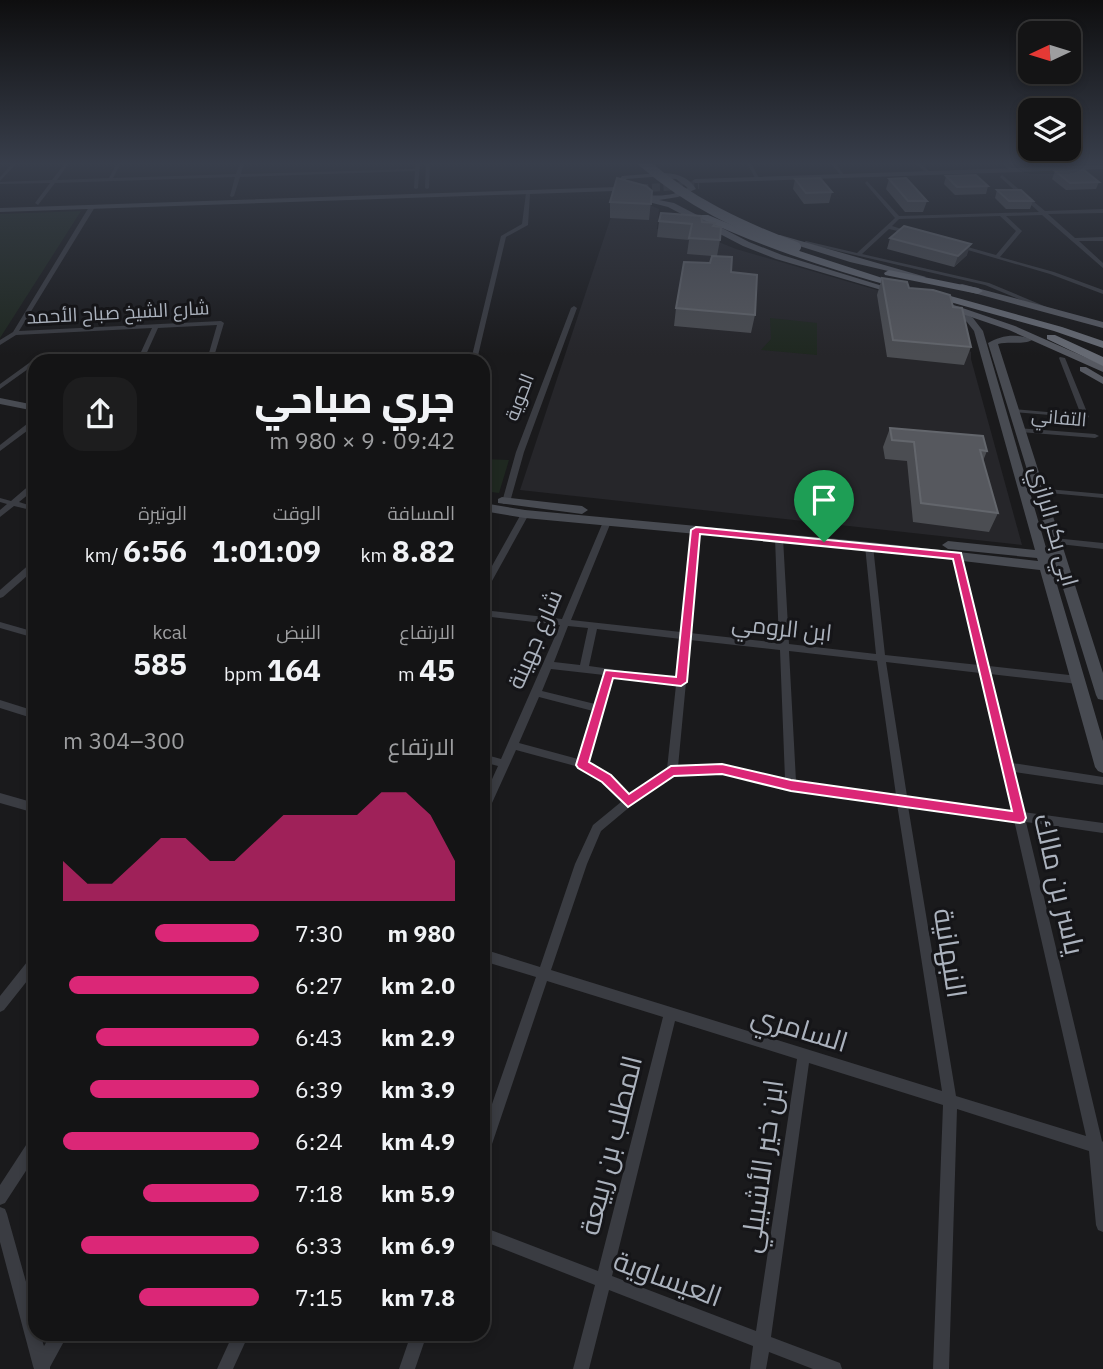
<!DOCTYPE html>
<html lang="ar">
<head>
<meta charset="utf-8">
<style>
  body { margin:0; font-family:"IBM Plex Sans",Cairo,sans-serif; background:#1d1d1e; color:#f1f3f6; direction:rtl; height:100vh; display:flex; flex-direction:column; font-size:26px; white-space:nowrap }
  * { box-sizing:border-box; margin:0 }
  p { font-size:23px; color:#9d9ea0 }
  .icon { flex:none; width:38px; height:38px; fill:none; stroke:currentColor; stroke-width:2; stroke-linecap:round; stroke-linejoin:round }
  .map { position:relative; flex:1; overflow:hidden; direction:ltr }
  .sheet { position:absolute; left:28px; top:354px; width:462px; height:987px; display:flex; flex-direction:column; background:#141415; border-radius:21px; box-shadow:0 4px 10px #0003,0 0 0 2px #333334; direction:rtl }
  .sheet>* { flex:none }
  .needle { width:46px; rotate:266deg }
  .tools { position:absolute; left:1018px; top:21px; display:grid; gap:14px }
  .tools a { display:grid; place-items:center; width:63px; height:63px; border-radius:14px; background:#141415; box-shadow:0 4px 10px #0003,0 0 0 2px #333334; font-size:35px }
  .pin { position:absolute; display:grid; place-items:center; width:60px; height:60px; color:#fff; margin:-72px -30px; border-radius:50% 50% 50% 0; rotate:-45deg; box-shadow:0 0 7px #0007 }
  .pin .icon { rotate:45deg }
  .round { display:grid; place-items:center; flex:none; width:74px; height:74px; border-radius:21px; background:#1d1d1e }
  .summary { display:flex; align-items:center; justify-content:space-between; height:119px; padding:0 35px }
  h1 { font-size:38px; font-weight:800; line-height:52px }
  .stats { display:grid; grid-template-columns:repeat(3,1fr); gap:10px; height:119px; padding:7px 35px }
  .stats div { display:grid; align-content:center }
  .stats b { font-size:30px; font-weight:800 }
  .stats small { font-size:19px; font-weight:400 }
  .stats p { font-size:19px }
  .chart { height:196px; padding:14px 35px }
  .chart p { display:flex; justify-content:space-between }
  .chart svg { width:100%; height:126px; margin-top:7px; fill:#db2777; opacity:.7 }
  ul { padding:0 35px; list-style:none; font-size:23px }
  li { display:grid; grid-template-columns:112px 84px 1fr; align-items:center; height:52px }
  li i { height:18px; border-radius:9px; background:#db2777 }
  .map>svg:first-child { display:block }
</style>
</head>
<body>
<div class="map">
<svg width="1103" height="1369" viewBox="0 0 1103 1369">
  <rect width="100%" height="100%" fill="#1a1a1c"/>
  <path fill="#26262a" d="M641,201L659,209L657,229L694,232L736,249L952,312L961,344L971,352V359L1022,545L520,490L615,205Z"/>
  <path fill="#1f2820" d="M81,211L0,338V214Z
    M770,318L817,323V355L761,350L771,339Z
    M483,459L509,460L499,493L483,491Z"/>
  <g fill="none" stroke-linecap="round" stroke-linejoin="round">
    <path stroke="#37383c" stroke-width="8" stroke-dasharray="8 3.5" stroke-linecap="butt" d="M629,189L699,185"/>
    <path fill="#3a3c42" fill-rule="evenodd" d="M13,163H17L0,181V177Z
      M65,163H69L57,180L109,178L117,163H121L113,178L236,174L240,163H244L241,174L415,169L416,163H420L418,188L416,189L414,188L415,171L240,177L234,196L232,197L230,196L235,177L55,183L38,205L35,203L50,183L0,184V182L52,180Z
      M426,163H430L429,188L427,189L425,188Z
      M747,163H751L759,178H755Z
      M831,163H835L845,176H841Z
      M916,163H921L930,172L926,173Z
      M1001,163H1006L1013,169L1009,170Z
      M1002,175L1045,211L1103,209V213L1048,214L1075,238L1103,237V241H1079L1103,263V268L1042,215L1006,216L1022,231L1000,257L1054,272L1103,290V294L1050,274L954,246L957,244L996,255L1016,231L1000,216L899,219L892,226L911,232V234L889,229L862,254L989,283L1049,308V310H1045L985,285L803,243L806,241L857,253L895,218L865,183L867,181L899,216L1039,212L1000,177Z
      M526,193L530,194L528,225L506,237L477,360H471L501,236L522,224Z
      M92,205L95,207L19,331L221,321L224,323L213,360H207L217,325L158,328L144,359H140V356L35,360V364L0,389V384L36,358L141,352L152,328L16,335L0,345V340L13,332L89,207Z
      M574,306L577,308L524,452L510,502L509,504H503L502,502L516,452L571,308Z
      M1060,357L1065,358L1089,417L1087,418L1012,412L1011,411L1014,409L1081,415L1059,358Z
      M32,420H35V425L0,451V445Z
      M1017,428L1095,434L1099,436L1095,438L1020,432H1017Z
      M32,483H35V489L19,502L35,507V511L14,506L0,517V510L7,504L0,502V498L11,501Z
      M1036,488L1103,494V498L1039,492H1036Z
      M525,511L529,514L487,590L483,593V582L521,514Z
      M607,519L611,522L571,620L681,632L692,530L696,527L700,530L690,633L779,643L775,538L779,535L783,538L789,644L876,654L865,546L869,543L873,546L885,655L979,665L954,556L958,553L962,556L989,666L1078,676L1083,680L1078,684L990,674L1012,763L1103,777V785L1014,772L1023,812L1103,823V833L1026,822L1102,1141L1103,1142V1232L1098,1230L1096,1225L1089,1151L957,1109L949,1369H933L943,1105L809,1063L771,1337L840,1363L842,1369H813L769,1352L766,1369H750L753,1346L609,1290L589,1369H573L595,1285L483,1241V1227L598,1271L663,1017L547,981L490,1150L488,1155L483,1157V1130L536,977L483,961V949L540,967L575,864L593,825L621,802L602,782L579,767L516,750L487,814L483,816V799L498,766L483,762V754L501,759L560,625L483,616V610L562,619L603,522ZM568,626L588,628L580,665L554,662ZM597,629L681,639L676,678L589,666ZM690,640L780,650L785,779L736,767H678ZM789,651L877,661L896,795L796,781ZM886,662L980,673L1012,811L907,796ZM551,669L604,675L595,704L542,691ZM613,676L676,685L667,769L629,796L610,776L588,762L602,712L605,709L604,707ZM539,697L593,711L578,759L519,743ZM674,775H736L791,789L897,804L942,1091L551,970L587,864L601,831L632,805ZM908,806L1014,820L1086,1136L956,1096ZM675,1021L797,1059L756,1331L612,1276Z
      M1054,538L1103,543V549L1051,543L1050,541L1051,539Z
      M35,561V569L3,597L0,598V590L32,562Z
      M0,622L35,632V638L0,628Z
      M0,700L35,711V719L0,708Z
      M0,793L35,803V813L0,803Z
      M35,955V971L4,1010L0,1012V996L31,957Z
      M35,1137V1157L5,1203L0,1205V1185L30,1139Z
      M0,1207L5,1209L7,1214L35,1314V1334H40L44,1346L51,1334H68L50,1367V1369H34L33,1366L0,1242Z
      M233,1334H249L233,1369H217Z
      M411,1334H427L415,1369H399Z"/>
    <path fill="#484b52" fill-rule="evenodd" d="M1103,165V169L695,183L692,181L695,179Z
      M617,187L614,191L0,212V208Z
      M951,304L973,318L983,331L1047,551H1052L988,343C1001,335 1018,333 1032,340C1024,345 1009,341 998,344L1103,673V700L1098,699L1096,695L1058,572L1053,571L1103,741V773L1098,771L1095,767L1040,570L869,550L525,518L483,511V503L525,510L869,542L1038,561L1037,558L948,549L942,545L948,541L1035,550L974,331L967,322L948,309V305Z
      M0,398L35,405V411L0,404Z
      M502,497L582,506L588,510L582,514L498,503V499Z"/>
    <path fill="#565961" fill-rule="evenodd" d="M659,173C674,173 687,175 696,189L678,197L659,200L674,203L749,242L782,255L902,292L895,294L776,259L743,246L668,207L629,197L615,185L622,176ZM652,177L676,179L688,188C669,199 640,198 623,185L626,179Z
      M780,235L926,277L922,279L850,262L777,239V235Z
      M962,284L1103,322V328L959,289V285Z
      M945,302L1015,326L1103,365V372L1009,330L942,307V303Z
      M1080,367H1086L1103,377V384L1080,371Z"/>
    <path fill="#666a73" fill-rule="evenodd" d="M702,215H708L781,245L907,286L898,288C831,270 765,248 702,219Z
      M889,270L978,288L983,291L978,294L885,275L884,273Z
      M929,290L1062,327L1103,341V348L1054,331L925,295L924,293Z
      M1047,335H1055L1103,357V366L1047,339Z"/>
    <path stroke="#666a73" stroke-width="10" d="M644,163C689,202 740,226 796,247"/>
  </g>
  <path fill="#4b4d52" d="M1055,171L1099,182L1096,189L1066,190L1052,179Z
    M946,176L988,186L986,194L955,195L944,184Z
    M795,179L832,192L829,203L804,204L793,189Z
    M889,179L927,201L923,212H905L886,189Z
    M997,190L1033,201L1030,209H1006L995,198Z
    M652,191L649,220L610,218V202Z
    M659,221L702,222L714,226L720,240L717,256L731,272L755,315L751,333L674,326L676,308L710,263L712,256L687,254L689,240L657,237Z
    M890,238L967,255L954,267L887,249Z
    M882,278L909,288L953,307L971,347L964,365L887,357L877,295Z
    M890,428L987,451L983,461L998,513L989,532L913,522L907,461L885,459L883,447Z"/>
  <path fill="#333438" d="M971,244L967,255L954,267L958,256Z"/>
  <path fill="#56585e" stroke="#63666c" stroke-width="2" d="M1084,170L1099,182L1070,183L1055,171Z
    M976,175L988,186L957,187L946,176Z
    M617,178L646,186L652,191L651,204L610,202Z
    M820,178L832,192L806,193L795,179Z
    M906,178L927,201H908L889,179Z
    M997,190H1021L1033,201H1009Z
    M661,213L701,216L702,222L715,223L713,226L721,227L720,240L689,238L692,224L659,221Z
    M904,226L971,244L958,256L890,238Z
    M712,256L732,257L731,272L757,275L755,315L676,308L684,262L710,263Z
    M882,278L907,282L909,288L933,290L950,295L953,307L962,308L971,347L893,340Z
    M890,428L983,436L987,451L980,450L998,513L921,503L914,442L892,440Z"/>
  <linearGradient id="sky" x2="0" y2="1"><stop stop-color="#0e0e0f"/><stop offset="0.46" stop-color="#383e4b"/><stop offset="1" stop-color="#383e4b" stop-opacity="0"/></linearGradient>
  <rect width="1103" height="355" fill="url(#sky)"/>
  <path fill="#db2777" stroke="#fff" stroke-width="2" fill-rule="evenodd" d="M696,527L961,553L1026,818L1024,822L1020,823L791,791L722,774L674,776L628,807L602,782L578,768L576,765L605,670L676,677L691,530ZM700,534L953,559L1012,811L791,780L722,764L671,766L629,794L611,775L589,762L613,678L681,686L687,682Z"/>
  <g text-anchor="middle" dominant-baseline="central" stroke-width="6" stroke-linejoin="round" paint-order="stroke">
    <g font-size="19" fill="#abb2bd" stroke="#151518">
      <text transform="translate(118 312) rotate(-3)">شارع الشيخ صباح الأحمد</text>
      <text transform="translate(519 397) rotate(-69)">الحوية</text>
      <text transform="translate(1059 417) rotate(5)">التفاني</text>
    </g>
    <g font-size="23" fill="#abb2bd" stroke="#151518">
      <text transform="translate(1055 526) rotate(74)">ابي بكر الرازي</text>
      <text transform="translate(782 627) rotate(6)">ابن الرومي</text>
      <text transform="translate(534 639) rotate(-67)">شارع جهينة</text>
    </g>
    <g font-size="28" fill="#abb2bd" stroke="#151518">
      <text transform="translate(1060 884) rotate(77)">ياسر بن مالك</text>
      <text transform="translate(951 953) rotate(81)">النبهانية</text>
      <text transform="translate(800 1028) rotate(17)">السامري</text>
      <text transform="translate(610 1145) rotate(-76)">المطلب بن ربيعة</text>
      <text transform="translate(761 1166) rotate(-82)">ابن خير الأشبيلي</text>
      <text transform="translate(668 1278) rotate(20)">العيساوية</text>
    </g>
  </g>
</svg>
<div class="tools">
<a><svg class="needle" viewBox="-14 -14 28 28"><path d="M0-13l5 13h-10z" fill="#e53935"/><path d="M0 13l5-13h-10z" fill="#9d9ea0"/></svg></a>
<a><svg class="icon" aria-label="layers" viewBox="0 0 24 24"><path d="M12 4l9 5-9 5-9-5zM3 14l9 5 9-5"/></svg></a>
</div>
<div class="pin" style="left:824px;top:542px;background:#1e9e55"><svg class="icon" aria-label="arrive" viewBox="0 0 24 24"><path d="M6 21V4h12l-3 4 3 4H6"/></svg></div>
<section class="sheet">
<div class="summary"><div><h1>جري صباحي</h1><p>09:42 · 9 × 980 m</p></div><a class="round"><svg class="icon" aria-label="share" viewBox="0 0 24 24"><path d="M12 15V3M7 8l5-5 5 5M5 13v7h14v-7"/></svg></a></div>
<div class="stats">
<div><p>المسافة</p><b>8.82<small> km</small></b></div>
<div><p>الوقت</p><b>1:01:09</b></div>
<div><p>الوتيرة</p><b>6:56<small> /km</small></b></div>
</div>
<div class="stats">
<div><p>الارتفاع</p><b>45<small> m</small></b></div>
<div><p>النبض</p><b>164<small> bpm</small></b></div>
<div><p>kcal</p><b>585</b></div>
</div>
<div class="chart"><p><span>الارتفاع</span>300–304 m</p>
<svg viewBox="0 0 160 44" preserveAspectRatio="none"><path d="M0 44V30L10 38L20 38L30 30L40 22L50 22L60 30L70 30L80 22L90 14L100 14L110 14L120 14L130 6L140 6L150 14L160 30V44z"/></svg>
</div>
<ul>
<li><b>980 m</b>7:30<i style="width:53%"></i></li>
<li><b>2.0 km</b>6:27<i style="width:97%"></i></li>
<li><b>2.9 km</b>6:43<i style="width:83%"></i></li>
<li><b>3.9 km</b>6:39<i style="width:86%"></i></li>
<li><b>4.9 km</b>6:24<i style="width:100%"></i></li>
<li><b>5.9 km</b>7:18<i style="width:59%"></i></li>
<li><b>6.9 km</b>6:33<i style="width:91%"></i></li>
<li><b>7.8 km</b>7:15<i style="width:61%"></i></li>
</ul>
</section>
</div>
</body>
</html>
